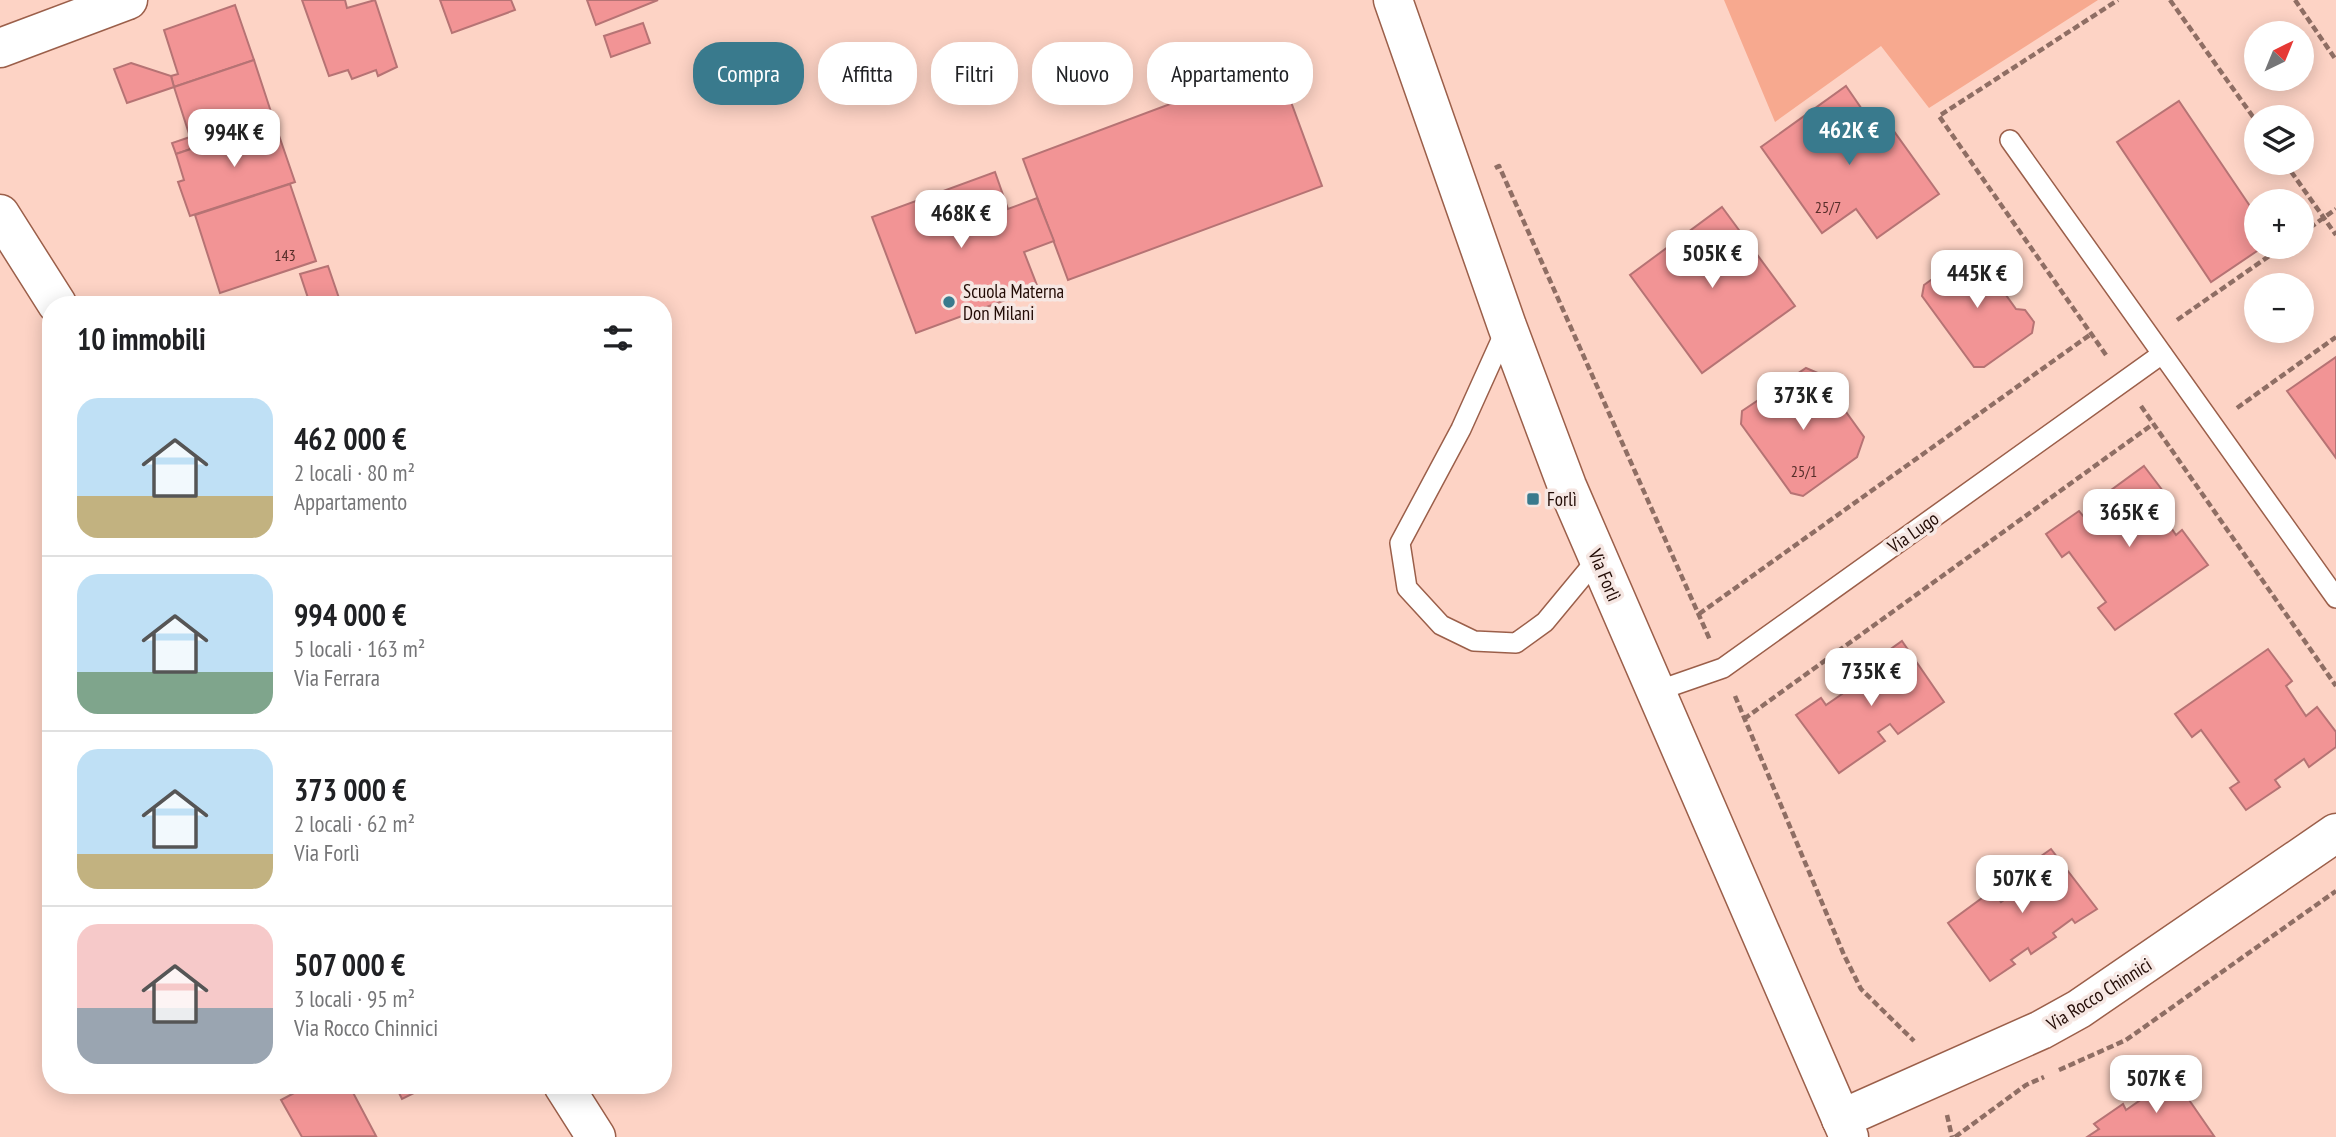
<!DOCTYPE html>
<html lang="it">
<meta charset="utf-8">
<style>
body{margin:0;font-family:"PT Sans Narrow",sans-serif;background:#f2f2f2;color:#202124;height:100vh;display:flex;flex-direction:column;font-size:26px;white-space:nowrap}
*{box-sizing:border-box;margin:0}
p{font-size:23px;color:#757577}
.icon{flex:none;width:38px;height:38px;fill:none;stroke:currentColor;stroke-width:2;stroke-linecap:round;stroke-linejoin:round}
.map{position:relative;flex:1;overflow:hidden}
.drawer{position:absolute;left:42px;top:296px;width:630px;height:798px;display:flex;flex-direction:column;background:#fff;border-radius:28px;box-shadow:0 4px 18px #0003}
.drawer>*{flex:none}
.guide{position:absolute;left:693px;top:42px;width:665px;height:63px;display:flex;gap:14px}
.needle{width:46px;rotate:43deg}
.tools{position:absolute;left:2244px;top:21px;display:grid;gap:14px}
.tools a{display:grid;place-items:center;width:70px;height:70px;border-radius:50%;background:#fff;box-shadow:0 4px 18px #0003;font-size:35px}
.price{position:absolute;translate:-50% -60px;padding:0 16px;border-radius:14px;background:#fff;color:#222;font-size:23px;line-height:46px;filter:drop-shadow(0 2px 4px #0008)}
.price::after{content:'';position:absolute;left:50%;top:42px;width:21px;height:16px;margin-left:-10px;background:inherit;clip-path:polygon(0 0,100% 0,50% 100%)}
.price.active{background:#397a8d;color:#fff}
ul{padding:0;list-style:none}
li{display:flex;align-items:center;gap:21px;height:175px;padding:0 35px}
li+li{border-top:2px solid #e0e0e0}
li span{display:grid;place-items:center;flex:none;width:196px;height:140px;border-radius:21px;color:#555}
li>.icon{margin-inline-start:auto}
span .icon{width:84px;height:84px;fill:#fffc;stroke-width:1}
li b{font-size:30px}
h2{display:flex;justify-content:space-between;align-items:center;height:84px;padding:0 35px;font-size:30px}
.pill{padding:0 24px;border-radius:28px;background:#fff;box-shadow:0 4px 18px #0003;font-size:24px;line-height:63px}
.pill.active{background:#397a8d;color:#fff}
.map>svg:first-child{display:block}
.green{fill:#f7a98f}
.building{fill:#f29495;stroke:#b67374;stroke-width:2}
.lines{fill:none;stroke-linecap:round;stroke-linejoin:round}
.service-casing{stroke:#9b5f4a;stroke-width:22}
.minor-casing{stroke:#9b5f4a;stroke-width:41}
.path{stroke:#8f6e64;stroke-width:4.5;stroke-dasharray:7 3.5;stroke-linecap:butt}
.service{stroke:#fff;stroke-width:19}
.minor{stroke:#fff;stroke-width:38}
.poi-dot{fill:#397a8d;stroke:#f6e7e3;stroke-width:2.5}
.labels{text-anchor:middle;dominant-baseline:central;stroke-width:7;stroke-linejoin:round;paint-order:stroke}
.number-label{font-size:16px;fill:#562d29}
.poi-label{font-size:19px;fill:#220b05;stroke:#f6e7e3;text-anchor:start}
.street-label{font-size:19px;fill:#220b05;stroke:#f6e7e3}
</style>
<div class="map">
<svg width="2336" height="1137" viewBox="0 0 2336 1137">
<rect width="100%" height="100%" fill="#fdd3c5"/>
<path class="green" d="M1724,0H2098L1929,108L1881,46L1775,122Z"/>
<g class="building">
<path d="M302,0H345L347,8L375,0L397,67L378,76L376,70L352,79L348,70L329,76Z"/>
<path d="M440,0H511L515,10L452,33Z"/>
<path d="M587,0H658L596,25Z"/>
<path d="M235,5L254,60L174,87L171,76L178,74L164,30Z"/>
<path d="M643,23L650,43L611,57L604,36Z"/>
<path d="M254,60L274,121L176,154L172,143L190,137L174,87Z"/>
<path d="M131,63L171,76L174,87L127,103L114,69Z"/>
<path d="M1277,64L1322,186L1068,280L1023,159Z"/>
<path d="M1846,86L1877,131L1888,123L1939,194L1877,238L1856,209L1822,233L1761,147Z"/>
<path d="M2179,101L2256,215V247H2263L2211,282L2117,142Z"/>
<path d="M274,121L295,182L190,216L178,182L184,180L176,154Z"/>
<path d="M995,172L1008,209L1037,198L1054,241L1024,252L1038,288L916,333L872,217Z"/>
<path d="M290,184L316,261L220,293L195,215Z"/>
<path d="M1722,207L1795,306L1702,373L1630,275Z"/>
<path d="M1971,251L1983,252L1993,266L1991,274L2016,309L2025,310L2034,322L2032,333L1984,367H1974L1922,296L1924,285Z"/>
<path d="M328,266L341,304H310L300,274Z"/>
<path d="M2336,357V458L2287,391Z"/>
<path d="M1806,368L1818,373L1864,437L1857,457L1803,496L1791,493L1741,424L1742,411Z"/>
<path d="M2144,466L2169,499L2157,507L2176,535L2182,530L2208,565L2115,630L2098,608L2106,602L2069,552L2062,557L2046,534L2079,511L2084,517L2111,499L2107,493Z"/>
<path d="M1902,641L1944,702L1898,734L1890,724L1878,732L1885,741L1839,773L1796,715L1821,698L1826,705L1842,694L1837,686L1861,669L1866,677L1883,665L1878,658Z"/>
<path d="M2268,649L2292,681L2286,686L2306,716L2317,707L2336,732V747L2309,767L2304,759L2275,780L2280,787L2246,810L2230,788L2239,782L2201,730L2192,737L2175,714Z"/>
<path d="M2051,849L2097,909L2075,923L2072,919L2053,933L2056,937L2031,954L2028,948L2011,960L2015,964L1990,981L1948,923L1993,890L2001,902L2014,893L2006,881Z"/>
<path d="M2169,1071L2214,1136L2087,1137L2099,1129L2094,1124L2123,1104L2126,1110L2149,1094L2145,1089Z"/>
<path d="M309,1085H349L376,1136L302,1137L281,1100Z"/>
<path d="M395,1085H430L402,1099Z"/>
</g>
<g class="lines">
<defs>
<g id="service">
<path d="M2010,140L2336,598"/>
<path d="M1507,327L1461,429L1400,543L1407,588L1441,625L1474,641L1516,643L1545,622L1598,558"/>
<path d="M1654,692L1723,668L2162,354"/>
</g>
<g id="minor">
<path d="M1393,0L1507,326L1567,486L1849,1137"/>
<path d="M0,48L128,0"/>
<path d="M0,214L57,304"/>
<path d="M563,1085L596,1137"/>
<path d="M1841,1119L2041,1030L2079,1009L2336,833"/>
</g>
</defs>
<use href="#service" class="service-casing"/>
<use href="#minor" class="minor-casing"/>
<g class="path">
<path d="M2170,0L2256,121"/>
<path d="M2295,0L2336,60"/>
<path d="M2285,163L2336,235"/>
<path d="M1495,168L1499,166L1710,640"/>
<path d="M2301,234L2336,209"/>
<path d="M2177,320L2282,247"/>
<path d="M2106,355L1939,116L2118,0"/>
<path d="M2141,406L2336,686"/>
<path d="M2237,408L2336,337"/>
<path d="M1699,614L2091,334"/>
<path d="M1735,696L1844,955L1861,989L1914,1041"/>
<path d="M1744,719L2153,424"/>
<path d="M2059,1070L2126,1040L2336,891"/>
<path d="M1947,1115L1952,1137"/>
<path d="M1955,1137L2026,1085L2044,1077"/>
</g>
<use href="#service" class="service"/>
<use href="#minor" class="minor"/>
</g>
<g class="poi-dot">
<circle cx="949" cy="302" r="7"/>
<rect x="1526" y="492" width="14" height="14" rx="3.5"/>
</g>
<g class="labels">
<g class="number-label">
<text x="1828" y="207">25/7</text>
<text x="285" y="255">143</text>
<text x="1804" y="471">25/1</text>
</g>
<g class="poi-label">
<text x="963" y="291">Scuola Materna<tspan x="963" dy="22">Don Milani</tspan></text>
<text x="1547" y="499">Forlì</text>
</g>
<g class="street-label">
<text transform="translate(1913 532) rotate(-35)">Via Lugo</text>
<text transform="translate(1605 575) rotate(67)">Via Forlì</text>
<text transform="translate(2099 994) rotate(-32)">Via Rocco Chinnici</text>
</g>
</g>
</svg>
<div class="tools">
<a><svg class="needle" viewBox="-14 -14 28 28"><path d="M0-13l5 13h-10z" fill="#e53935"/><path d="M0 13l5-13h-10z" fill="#757577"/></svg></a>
<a><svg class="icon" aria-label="layers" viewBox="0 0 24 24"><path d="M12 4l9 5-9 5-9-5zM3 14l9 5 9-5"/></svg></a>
<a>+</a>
<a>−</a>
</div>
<b class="price active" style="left:1849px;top:167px">462K €</b>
<b class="price" style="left:234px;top:169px">994K €</b>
<b class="price" style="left:961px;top:250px">468K €</b>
<b class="price" style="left:1712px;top:290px">505K €</b>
<b class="price" style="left:1977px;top:310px">445K €</b>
<b class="price" style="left:1803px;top:432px">373K €</b>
<b class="price" style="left:2129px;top:549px">365K €</b>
<b class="price" style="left:1871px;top:708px">735K €</b>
<b class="price" style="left:2022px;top:915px">507K €</b>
<b class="price" style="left:2156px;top:1115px">507K €</b>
<div class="guide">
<a class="pill active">Compra</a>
<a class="pill">Affitta</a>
<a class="pill">Filtri</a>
<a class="pill">Nuovo</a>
<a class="pill">Appartamento</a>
</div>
<section class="drawer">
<h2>10 immobili<svg class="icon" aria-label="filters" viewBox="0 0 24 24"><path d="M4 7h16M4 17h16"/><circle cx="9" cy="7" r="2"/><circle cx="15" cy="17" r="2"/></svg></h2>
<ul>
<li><span style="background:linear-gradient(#bfe0f5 70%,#c2b280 0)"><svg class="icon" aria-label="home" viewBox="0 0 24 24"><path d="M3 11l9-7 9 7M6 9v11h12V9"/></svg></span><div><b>462 000 €</b><p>2 locali · 80 m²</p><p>Appartamento</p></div></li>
<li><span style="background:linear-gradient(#bfe0f5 70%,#7fa58c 0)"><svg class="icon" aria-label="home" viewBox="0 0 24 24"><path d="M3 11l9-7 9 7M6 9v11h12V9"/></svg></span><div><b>994 000 €</b><p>5 locali · 163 m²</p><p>Via Ferrara</p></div></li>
<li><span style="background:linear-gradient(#bfe0f5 75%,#c2b280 0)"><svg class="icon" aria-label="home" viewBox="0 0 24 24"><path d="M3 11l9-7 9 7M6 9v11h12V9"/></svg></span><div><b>373 000 €</b><p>2 locali · 62 m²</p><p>Via Forlì</p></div></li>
<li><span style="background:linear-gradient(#f6c9c9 60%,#9aa5b1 0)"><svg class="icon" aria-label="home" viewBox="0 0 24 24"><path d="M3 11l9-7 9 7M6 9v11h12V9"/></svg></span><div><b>507 000 €</b><p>3 locali · 95 m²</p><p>Via Rocco Chinnici</p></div></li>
</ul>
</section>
</div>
